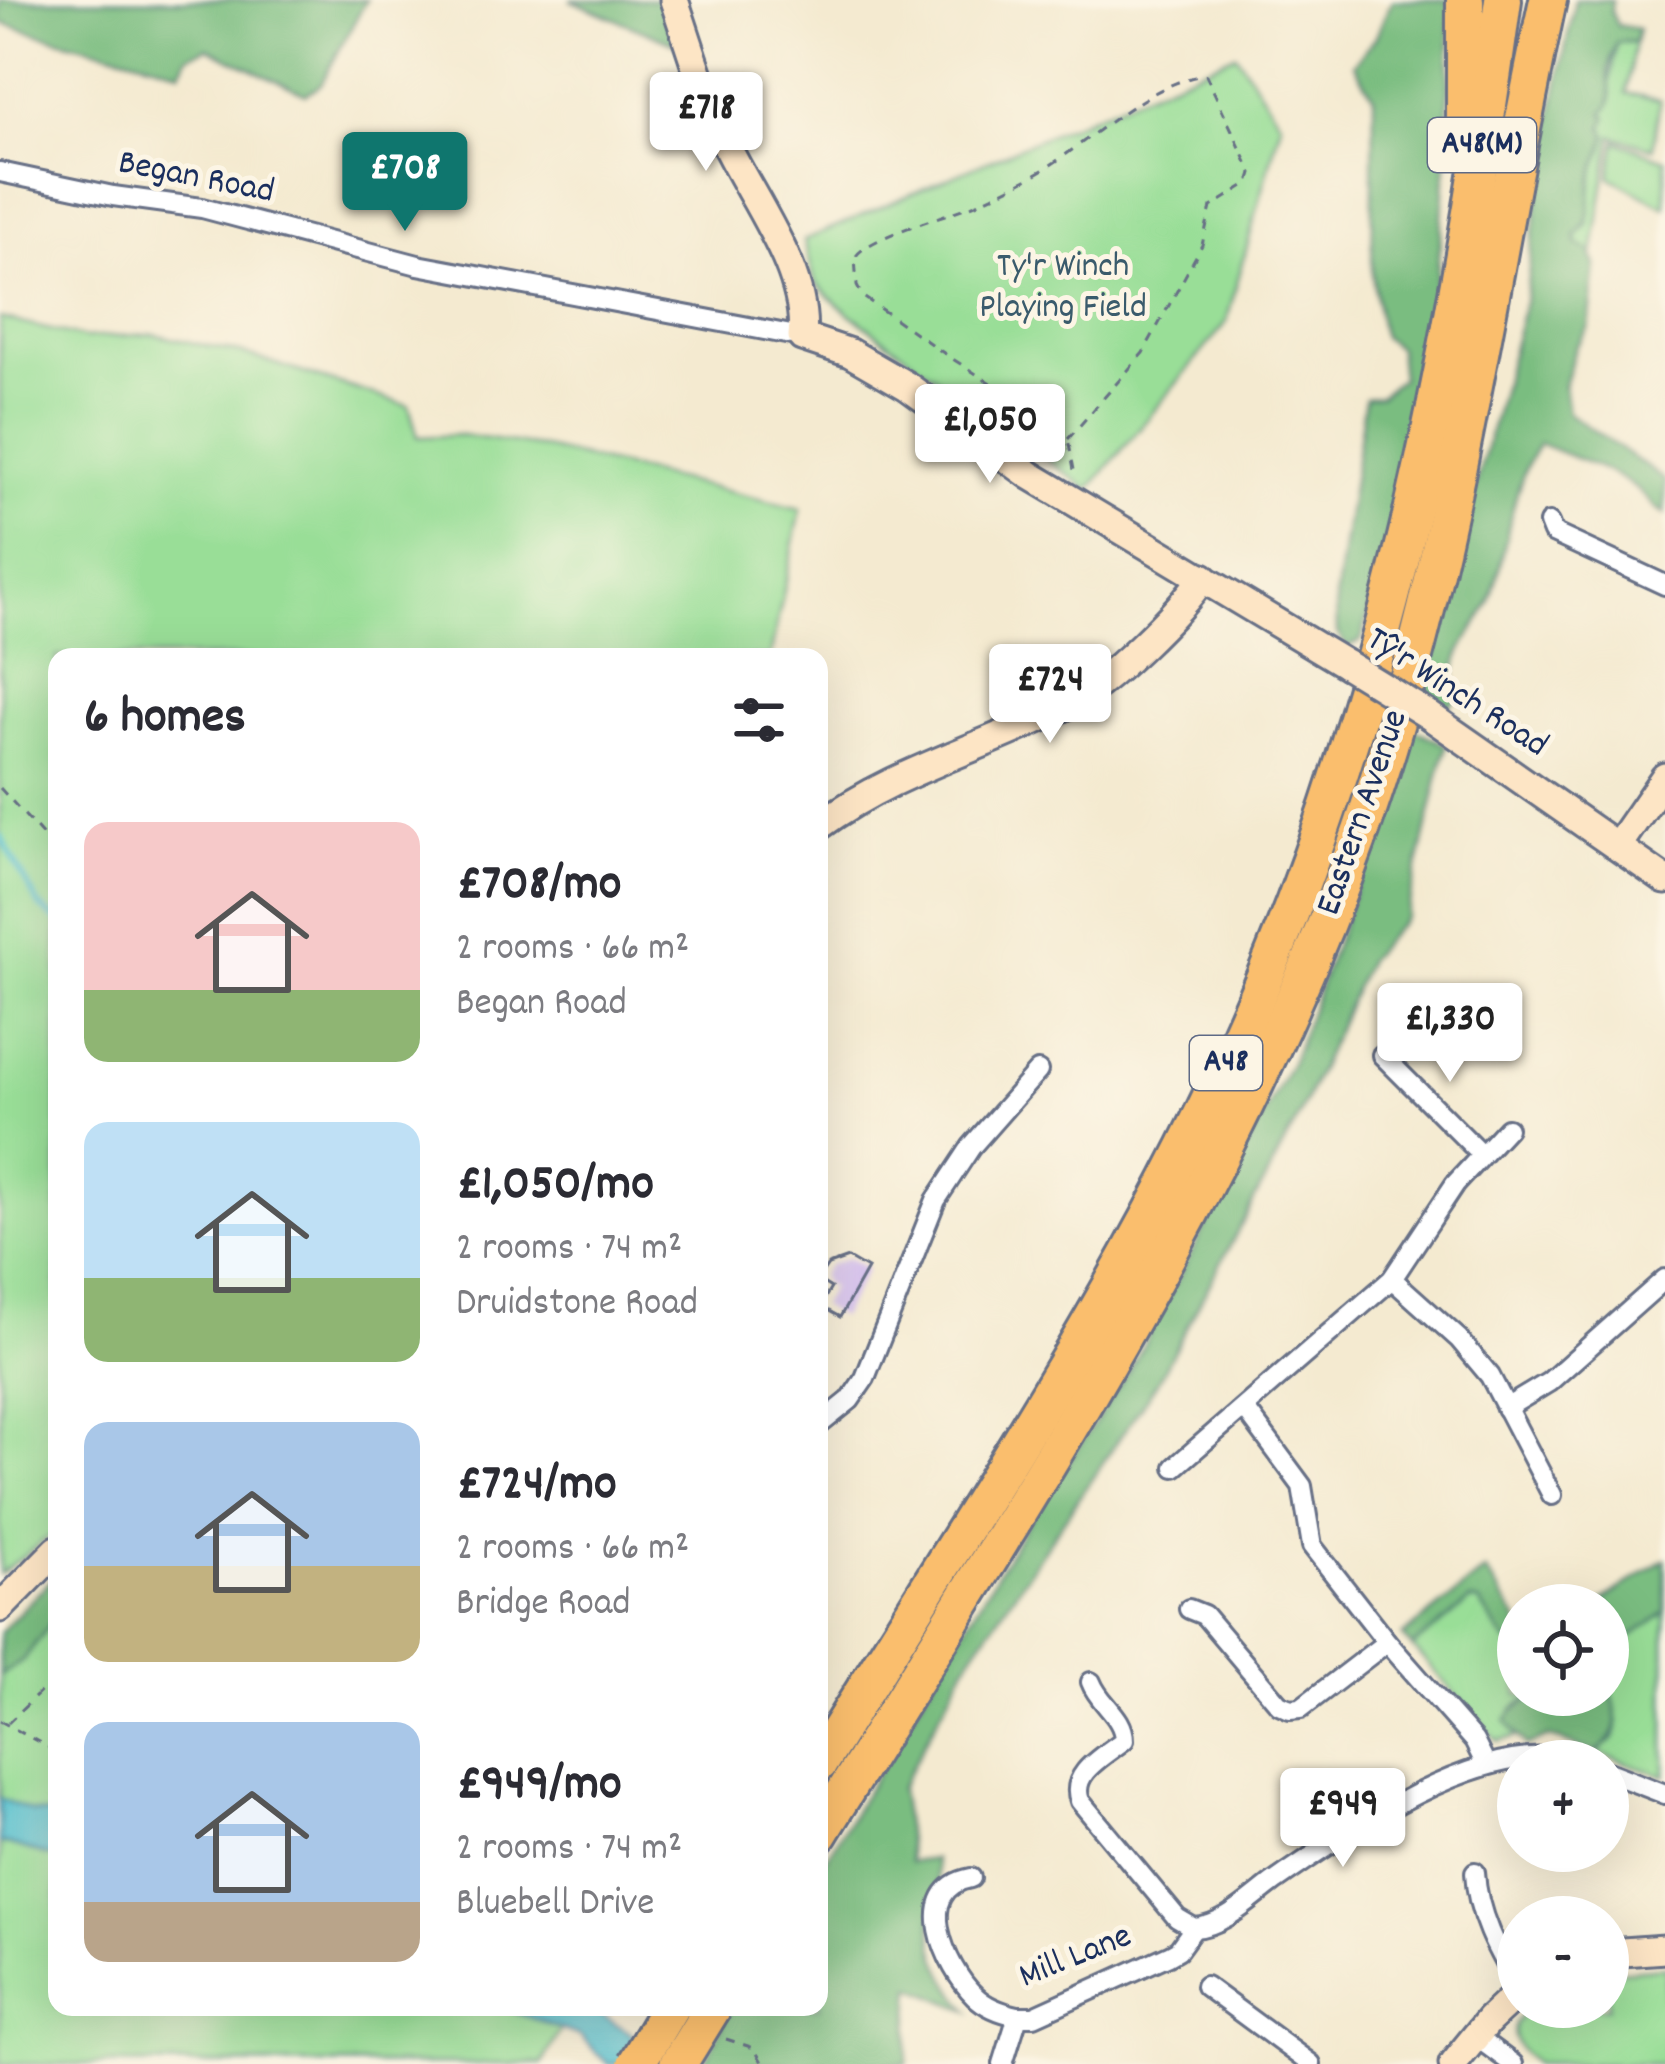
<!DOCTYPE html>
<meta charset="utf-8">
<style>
body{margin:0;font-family:Dekko,sans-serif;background:#f7f7f7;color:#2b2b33;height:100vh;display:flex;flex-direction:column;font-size:45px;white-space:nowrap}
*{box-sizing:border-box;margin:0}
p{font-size:39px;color:#7c7c81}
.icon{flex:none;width:66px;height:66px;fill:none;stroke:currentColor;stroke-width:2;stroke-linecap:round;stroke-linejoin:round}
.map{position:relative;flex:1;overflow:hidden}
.details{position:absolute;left:48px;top:648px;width:780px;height:1368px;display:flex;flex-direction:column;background:#fff;border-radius:24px;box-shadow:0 12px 48px #0002}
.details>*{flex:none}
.fabs{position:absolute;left:1497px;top:1584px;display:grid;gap:24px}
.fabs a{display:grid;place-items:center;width:132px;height:132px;border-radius:50%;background:#fff;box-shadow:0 12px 48px #0002;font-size:60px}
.price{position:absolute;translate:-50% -102px;padding:0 27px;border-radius:12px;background:#fff;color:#222;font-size:39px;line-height:78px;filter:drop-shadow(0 3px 6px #0008)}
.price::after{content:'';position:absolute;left:50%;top:72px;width:36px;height:27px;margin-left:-18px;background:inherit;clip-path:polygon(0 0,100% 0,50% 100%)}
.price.selected{background:#0f766e;color:#fff}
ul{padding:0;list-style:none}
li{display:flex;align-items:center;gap:36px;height:300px;padding:0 36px}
li span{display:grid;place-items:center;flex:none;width:336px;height:240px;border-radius:24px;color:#555}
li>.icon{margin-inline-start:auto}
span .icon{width:144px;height:144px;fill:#fffc;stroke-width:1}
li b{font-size:51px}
h2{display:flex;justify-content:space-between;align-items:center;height:144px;padding:0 36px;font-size:51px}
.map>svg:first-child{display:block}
.green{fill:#99de97;stroke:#5a867a;stroke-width:3}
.forest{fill:#7abd80;stroke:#4a766f;stroke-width:3}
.water{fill:#54c0ce;stroke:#387896;stroke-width:3}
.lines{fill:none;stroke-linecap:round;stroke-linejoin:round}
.stream{stroke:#54c0ce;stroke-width:6}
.building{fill:#ccb4f0}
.street-casing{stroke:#677086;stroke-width:24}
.secondary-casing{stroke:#677086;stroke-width:33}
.highway-casing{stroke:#677086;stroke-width:42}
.path{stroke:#677086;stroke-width:3;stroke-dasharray:9 9;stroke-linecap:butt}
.street{stroke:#fff;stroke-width:18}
.secondary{stroke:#fde5c5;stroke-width:27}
.highway{stroke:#fabe6d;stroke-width:36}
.secondary-bridge-casing{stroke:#677086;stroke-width:33;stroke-linecap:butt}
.highway-bridge-casing{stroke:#677086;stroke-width:42;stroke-linecap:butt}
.secondary-bridge{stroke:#fde5c5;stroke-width:27}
.highway-bridge{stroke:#fabe6d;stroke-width:36}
.labels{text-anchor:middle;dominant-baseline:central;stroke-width:10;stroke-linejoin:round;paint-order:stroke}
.shield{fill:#fcf5e5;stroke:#5e6a86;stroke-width:3}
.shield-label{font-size:33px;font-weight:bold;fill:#1b2f5e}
.street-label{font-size:36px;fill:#1b2f5e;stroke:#fcf5e5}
.park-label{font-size:36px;fill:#3a5b6c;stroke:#fcf5e5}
</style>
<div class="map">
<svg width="1665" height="2064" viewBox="0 0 1665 2064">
<rect width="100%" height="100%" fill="#fcf5e5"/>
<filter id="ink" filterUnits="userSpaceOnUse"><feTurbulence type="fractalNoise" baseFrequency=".00833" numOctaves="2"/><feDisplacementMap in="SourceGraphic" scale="24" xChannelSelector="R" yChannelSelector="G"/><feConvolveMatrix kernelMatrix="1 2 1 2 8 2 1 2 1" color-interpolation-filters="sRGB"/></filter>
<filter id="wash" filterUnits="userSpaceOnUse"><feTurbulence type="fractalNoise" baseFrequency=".004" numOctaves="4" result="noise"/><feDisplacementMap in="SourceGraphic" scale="48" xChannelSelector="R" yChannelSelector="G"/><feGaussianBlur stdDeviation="2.7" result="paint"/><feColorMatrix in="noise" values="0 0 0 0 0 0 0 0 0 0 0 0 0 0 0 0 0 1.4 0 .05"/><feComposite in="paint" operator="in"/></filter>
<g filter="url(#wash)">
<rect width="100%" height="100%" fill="#f4ead0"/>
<g class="green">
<path d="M1617,42H1635L1626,93L1660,100L1653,148L1612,136L1593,255L1576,244V236L1588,224L1589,192Z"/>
<path d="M1236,54L1281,123L1226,323L1089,490L837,304L815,282L804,240Z"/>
<path d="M1616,141L1665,159V207L1610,177Z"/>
<path d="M0,318L85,338L153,334L241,353L409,406L418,437L462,435L540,447L801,509L770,657H57V1531L0,1574Z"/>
<path d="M1470,1601L1479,1602L1504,1639L1518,1650V1695H1533L1513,1709L1516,1737L1498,1741L1493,1736L1412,1647Z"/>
<path d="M1665,1612V1776L1597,1753L1614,1739L1618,1724L1608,1677L1611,1651Z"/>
<path d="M57,1615V1816L32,1812L0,1798V1676L24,1658Z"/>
<path d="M0,1842L57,1858V2007H501L562,2028L542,2064H0Z"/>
<path d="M1665,1967V2064H1535C1512,2045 1503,2026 1531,2007H1608V1972Z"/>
</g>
<g class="forest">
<path d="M0,0H366L321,84L306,94L207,48L188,56L180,71C121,51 59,43 0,22Z"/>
<path d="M570,0H660L678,45Z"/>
<path d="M1392,0H1449C1452,123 1442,262 1422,383C1409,470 1383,556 1361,641L1347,647L1337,633L1336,594L1365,398L1380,396L1401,378L1398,348L1382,337L1372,273L1374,97L1354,64L1375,38Z"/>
<path d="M1575,0H1612L1611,11L1617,25L1638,29L1635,42H1617C1614,50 1608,66 1608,74C1609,91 1618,97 1603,113L1607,118L1603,127L1607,135C1604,150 1598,159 1594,173C1586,199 1598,215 1576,236L1577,244L1590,251L1596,265L1589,327L1575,348L1564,386L1568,413L1665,480V514C1652,507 1647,497 1636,489C1608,466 1571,459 1539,443C1510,487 1508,546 1492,595C1480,633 1444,652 1458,698L1441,712L1426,701V671L1525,302L1542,166Z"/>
<path d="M1414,729L1446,745L1406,917L1367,960L1296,1122L1156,1384L965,1666L900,1789L910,1862L934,1859C940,1887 937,1888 933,1915C928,1953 947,1983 969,2011L912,1987L907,2064H704L731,2007H819V1870L1024,1528L1130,1370L1292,1061Z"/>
<path d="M1665,1559V1612L1612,1651L1608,1673V1605H1597Z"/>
<path d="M1485,1571L1518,1621V1650L1504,1639L1479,1602L1470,1601L1412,1647L1402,1637Z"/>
<path d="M57,1574V1615L24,1659L0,1676V1632Z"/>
<path d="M1608,1677C1615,1712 1628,1728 1597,1753L1549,1737L1526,1746L1506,1721C1527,1685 1571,1695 1608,1695Z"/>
</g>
<g class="water">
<path d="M0,1798L32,1812L57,1816V1858L0,1842Z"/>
<path d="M502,2007H589L629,2032L658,2064H608L580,2036Z"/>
</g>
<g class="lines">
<path class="stream" d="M0,836L40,907L57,920"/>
</g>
<g id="blocks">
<path class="building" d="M848,1258L867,1269L840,1317L820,1306L831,1288L823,1283L821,1275L828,1265Z"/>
</g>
</g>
<g filter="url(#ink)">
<use href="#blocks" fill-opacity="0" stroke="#677086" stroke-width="3"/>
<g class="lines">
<defs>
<g id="street">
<path d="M0,172L113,196L202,208L418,265L802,337"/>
<path d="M1549,523L1553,533L1665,585"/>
<path d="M1382,1055L1481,1154"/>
<path d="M1392,1279L1459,1339L1490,1376L1552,1495"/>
<path d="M1506,1408L1549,1382L1665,1279"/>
<path d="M1245,1409L1302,1486L1312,1546L1387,1642L1474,1741L1485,1763"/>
<path d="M819,1425L850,1400L865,1378L936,1200L971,1147L1038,1071"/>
<path d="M1175,1467L1392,1279L1455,1184L1507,1128"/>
<path d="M1189,1609L1204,1615L1279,1704L1290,1709L1301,1708L1387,1642"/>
<path d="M1091,1682C1099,1704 1124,1716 1124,1740C1104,1756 1069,1773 1080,1801L1177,1918L1194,1928C1223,1927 1251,1899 1274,1882C1345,1833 1481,1738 1569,1761"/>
<path d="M1608,1772L1665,1794"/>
<path d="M1475,1872C1477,1915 1497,1950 1518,1987"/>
<path d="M971,1878C911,1889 945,1967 975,1996C986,2007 1003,2013 1018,2016"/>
<path d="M1205,1986L1311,2064"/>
<path d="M1475,2036L1513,2064"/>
<path d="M1003,2064L1018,2016H1034L1169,1955L1178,1950L1194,1928"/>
</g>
<g id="secondary">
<path d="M674,0C690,46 704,96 724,141C751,199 809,272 802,337L850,353L907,386L1030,475L1347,665"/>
<path d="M1427,714L1665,880"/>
<path d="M819,826C896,769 986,748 1069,704C1107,683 1179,613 1203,577"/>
<path d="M1618,845L1665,777"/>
<path d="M0,1608L57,1550"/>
<path d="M1608,1953L1665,1949"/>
<path d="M1453,2064L1489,2020L1518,1993"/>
</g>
<g id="highway">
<path d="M1465,0V130"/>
<path d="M819,1763C977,1505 1153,1250 1268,969C1396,660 1458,330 1503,0"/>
<path d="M819,1834C1018,1510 1233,1192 1361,831C1456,561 1488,278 1548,0"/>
</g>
</defs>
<use href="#street" class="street-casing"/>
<use href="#secondary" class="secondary-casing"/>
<use href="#highway" class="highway-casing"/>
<g class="path">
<path d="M1068,439L1143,353L1202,245L1211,207L1249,183L1252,173L1206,75C1151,81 1092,139 1046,168C1025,181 1002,191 980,202C955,214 864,237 855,258L857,286L862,296L948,356L1038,413L1068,439L1075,475"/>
<path d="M0,788L57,851"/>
<path d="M0,1721L57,1752"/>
<path d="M8,1723L57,1676"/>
<path d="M726,2039L754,2048L763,2064"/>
</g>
<use href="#street" class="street"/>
<use href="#secondary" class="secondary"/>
<use href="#highway" class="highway"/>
<defs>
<path id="secondary-bridge" d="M1347,665L1427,714"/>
<g id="highway-bridge">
<path d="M636,2064L670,2007"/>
<path d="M678,2064L713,2007"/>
</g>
</defs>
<use href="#secondary-bridge" class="secondary-bridge-casing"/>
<use href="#highway-bridge" class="highway-bridge-casing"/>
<use href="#secondary-bridge" class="secondary-bridge"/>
<use href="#highway-bridge" class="highway-bridge"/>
</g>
</g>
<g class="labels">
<g class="shield">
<rect x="1428" y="118" width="108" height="54" rx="9"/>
<rect x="1190" y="1036" width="72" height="54" rx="9"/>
</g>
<g class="shield-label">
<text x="1482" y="145">A48(M)</text>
<text x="1226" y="1063">A48</text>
</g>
<g class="street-label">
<text transform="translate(196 179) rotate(11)">Began Road</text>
<text transform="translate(1456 694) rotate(33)">Tŷ'r Winch Road</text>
<text transform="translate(1364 813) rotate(-71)">Eastern Avenue</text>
<text transform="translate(1076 1958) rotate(-22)">Mill Lane</text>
</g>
<g class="park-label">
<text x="1063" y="268">Ty'r Winch<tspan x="1063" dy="41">Playing Field</tspan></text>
</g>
</g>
</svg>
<div class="fabs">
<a><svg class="icon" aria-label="locate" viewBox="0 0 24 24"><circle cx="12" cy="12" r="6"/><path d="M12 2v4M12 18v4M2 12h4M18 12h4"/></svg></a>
<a>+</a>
<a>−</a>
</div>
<b class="price" style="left:706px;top:174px">£718</b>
<b class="price selected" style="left:405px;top:234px">£708</b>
<b class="price" style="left:990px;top:486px">£1,050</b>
<b class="price" style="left:1050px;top:746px">£724</b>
<b class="price" style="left:1450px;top:1085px">£1,330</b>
<b class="price" style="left:1343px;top:1870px">£949</b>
<section class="details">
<h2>6 homes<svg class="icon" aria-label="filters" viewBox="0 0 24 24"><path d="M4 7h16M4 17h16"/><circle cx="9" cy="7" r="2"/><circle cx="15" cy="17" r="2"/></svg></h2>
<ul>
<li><span style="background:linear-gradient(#f6c9c9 70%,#8fb573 0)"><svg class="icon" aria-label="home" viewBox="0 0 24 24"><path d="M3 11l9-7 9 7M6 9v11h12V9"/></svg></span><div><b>£708/mo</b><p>2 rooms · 66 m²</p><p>Began Road</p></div></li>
<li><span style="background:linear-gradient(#bfe0f5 65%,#8fb573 0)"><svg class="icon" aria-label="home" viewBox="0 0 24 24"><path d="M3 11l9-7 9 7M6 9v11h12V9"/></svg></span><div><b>£1,050/mo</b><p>2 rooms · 74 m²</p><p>Druidstone Road</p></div></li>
<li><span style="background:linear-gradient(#a9c7e8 60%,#c2b280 0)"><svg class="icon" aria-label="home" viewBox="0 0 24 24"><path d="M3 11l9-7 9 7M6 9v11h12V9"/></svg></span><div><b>£724/mo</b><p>2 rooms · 66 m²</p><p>Bridge Road</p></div></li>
<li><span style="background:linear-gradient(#a9c7e8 75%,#b9a48a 0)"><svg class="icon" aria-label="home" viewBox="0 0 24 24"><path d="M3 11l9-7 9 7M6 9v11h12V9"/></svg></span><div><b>£949/mo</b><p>2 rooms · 74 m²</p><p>Bluebell Drive</p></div></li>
</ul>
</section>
</div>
